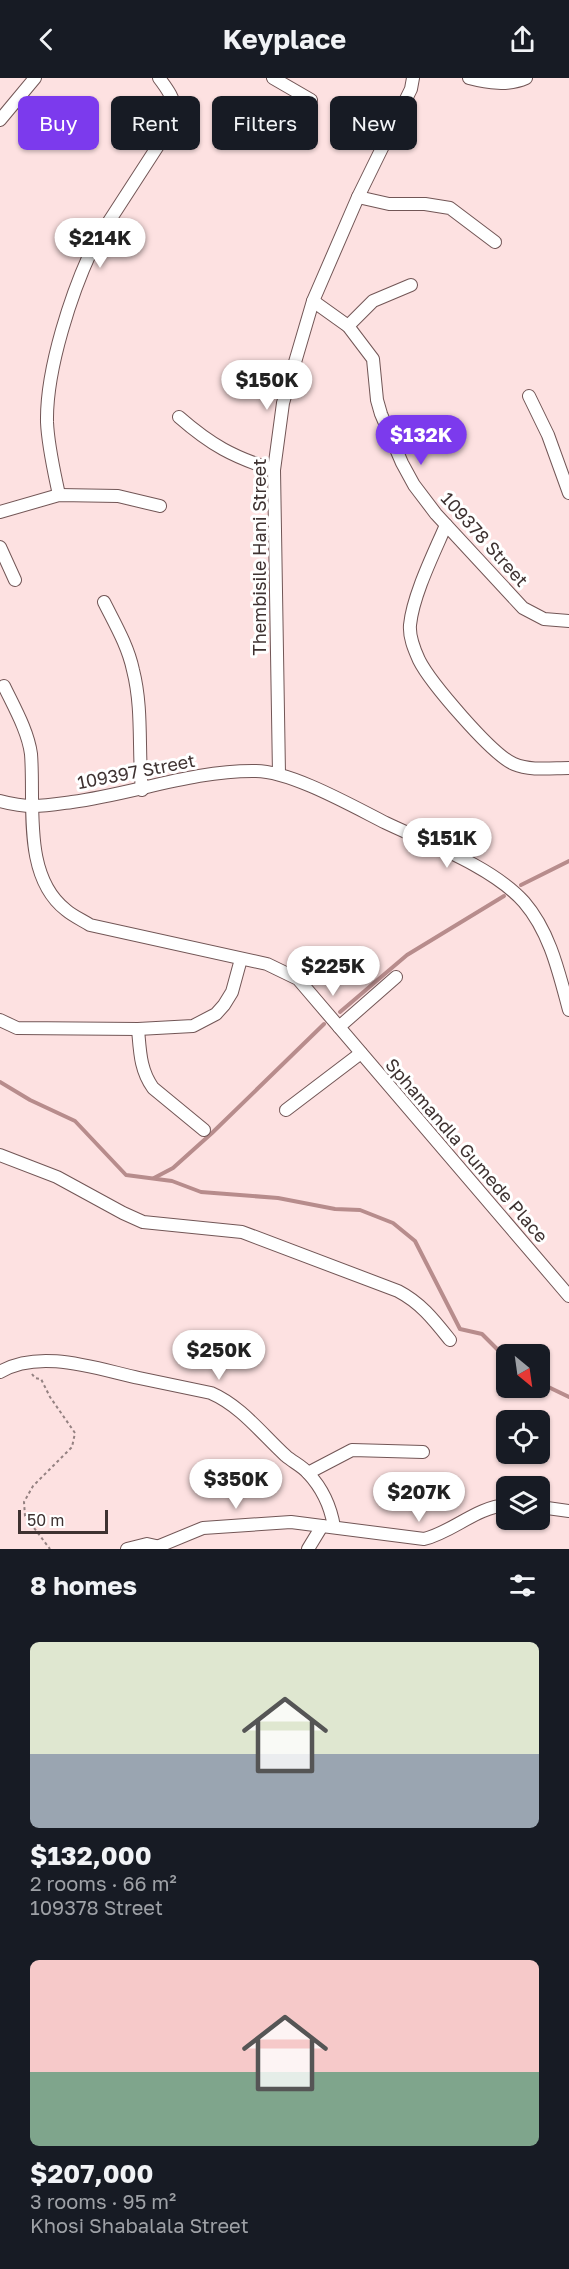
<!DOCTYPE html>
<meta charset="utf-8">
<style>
body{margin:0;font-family:"Golos Text",sans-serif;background:#20242c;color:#f1f3f6;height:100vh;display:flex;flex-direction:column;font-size:22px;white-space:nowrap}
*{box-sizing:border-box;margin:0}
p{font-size:20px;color:#9ea1a6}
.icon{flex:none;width:33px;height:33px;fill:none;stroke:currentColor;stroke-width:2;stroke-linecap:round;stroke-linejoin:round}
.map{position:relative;height:1471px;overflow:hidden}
.details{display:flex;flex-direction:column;background:#171b24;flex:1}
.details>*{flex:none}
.hud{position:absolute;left:18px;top:18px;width:534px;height:54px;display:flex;gap:12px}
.needle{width:39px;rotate:151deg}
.controls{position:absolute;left:496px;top:1266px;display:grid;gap:12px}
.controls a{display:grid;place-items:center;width:54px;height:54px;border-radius:9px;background:#171b24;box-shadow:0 2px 4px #0004;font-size:30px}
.scale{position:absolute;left:18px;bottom:15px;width:90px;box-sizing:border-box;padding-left:6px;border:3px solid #3e3231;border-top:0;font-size:16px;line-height:21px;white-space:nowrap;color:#3e3231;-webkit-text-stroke:4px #fff;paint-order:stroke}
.price{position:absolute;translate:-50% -51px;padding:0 14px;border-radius:21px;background:#fff;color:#222;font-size:20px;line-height:39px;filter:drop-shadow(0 2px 3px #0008)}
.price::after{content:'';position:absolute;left:50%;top:36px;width:18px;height:14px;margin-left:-9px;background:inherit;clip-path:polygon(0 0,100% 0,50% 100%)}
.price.current{background:#7c3aed;color:#fff}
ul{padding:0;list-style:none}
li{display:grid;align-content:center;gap:12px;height:318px;padding:0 30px}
li span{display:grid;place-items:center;height:186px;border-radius:9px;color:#555}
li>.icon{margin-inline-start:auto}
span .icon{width:108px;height:108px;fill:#fffc;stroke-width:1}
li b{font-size:26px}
h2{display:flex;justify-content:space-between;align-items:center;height:72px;padding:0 30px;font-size:26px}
.pill{padding:0 21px;border-radius:9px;background:#171b24;box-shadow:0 2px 4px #0004;font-size:21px;line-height:54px}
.pill.current{background:#7c3aed;color:#fff}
header{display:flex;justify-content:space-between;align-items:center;height:78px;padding:0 30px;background:#171b24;font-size:27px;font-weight:700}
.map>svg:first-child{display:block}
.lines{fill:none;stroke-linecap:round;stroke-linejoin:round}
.stream{stroke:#b78c8c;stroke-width:4}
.minor-casing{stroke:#725656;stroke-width:14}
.path{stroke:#948181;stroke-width:2;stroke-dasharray:3 3;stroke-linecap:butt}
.minor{stroke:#fff;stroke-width:12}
.labels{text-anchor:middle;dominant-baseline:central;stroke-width:6;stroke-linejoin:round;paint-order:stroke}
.street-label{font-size:18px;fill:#3e3231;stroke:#fff}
</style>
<header><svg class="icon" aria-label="back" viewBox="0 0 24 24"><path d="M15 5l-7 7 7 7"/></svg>Keyplace<svg class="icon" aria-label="share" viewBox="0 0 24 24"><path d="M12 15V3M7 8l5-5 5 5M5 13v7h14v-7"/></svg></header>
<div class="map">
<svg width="569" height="1471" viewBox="0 0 569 1471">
<rect width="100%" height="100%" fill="#fde1e1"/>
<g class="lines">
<g class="stream">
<path d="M521,807L569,783"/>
<path d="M340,934L407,877L504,818"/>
<path d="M0,1004L30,1022L75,1043L126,1097L172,1103L201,1114L278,1120L335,1131L360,1132L393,1145L415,1163L460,1251L482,1256L507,1281"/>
<path d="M154,1100L173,1090L212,1055L324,946"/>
<path d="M540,1305L569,1319"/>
</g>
<defs>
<g id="minor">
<path d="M273,0L311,22"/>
<path d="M469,0C488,5 508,8 526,0"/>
<path d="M0,42L35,0"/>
<path d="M358,119L389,126H425L450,130L495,164"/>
<path d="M313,223L348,248L373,281L377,322L381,336L402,385L414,407L436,436L523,530L544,541L569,543"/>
<path d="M348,248L373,223L411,207"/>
<path d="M529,318L548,357L569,415"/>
<path d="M179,339C211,367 233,379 274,392"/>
<path d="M59,417C54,393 48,368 47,344C46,291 72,212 95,165L163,60C178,32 179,26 159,0"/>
<path d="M0,434L59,417L118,418L160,428"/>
<path d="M446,447C434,475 413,517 410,547C409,559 414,571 419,582C430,604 492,677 514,686C530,693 552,690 569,690"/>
<path d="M0,469L15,502"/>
<path d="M104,524C115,546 128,568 133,592C143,631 138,672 142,712"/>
<path d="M4,608C14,629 28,653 31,676C35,725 22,798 66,832C73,838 82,842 90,847L267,886L298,901L569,1218"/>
<path d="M279,696L274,392L283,325L313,223L358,119L411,11L413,0"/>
<path d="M0,723C29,731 43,728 72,724C133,716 194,692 256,693C291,693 354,729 386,745C428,765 493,789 524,824C550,854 559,895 569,932"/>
<path d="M0,942L17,950L138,951L193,948L216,936L224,927L232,914L241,881"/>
<path d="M339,949L396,899"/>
<path d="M138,951C140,973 140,992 153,1010L204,1052"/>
<path d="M286,1032L361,975"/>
<path d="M0,1077L57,1099L123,1135L143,1144L242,1154L398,1213C421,1225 434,1242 450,1262"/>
<path d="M0,1294C40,1270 97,1291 139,1300C163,1305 187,1310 211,1315C241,1328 262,1356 286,1378C293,1384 302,1388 308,1395C322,1410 331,1430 334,1449"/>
<path d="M308,1395L352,1372L423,1374"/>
<path d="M540,1429L569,1433"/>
<path d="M127,1471L147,1466L156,1468"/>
<path d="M152,1471L203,1450L291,1444L424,1461C453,1454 476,1429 507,1427"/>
<path d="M308,1471L322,1448"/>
</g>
</defs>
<use href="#minor" class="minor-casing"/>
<path class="path" d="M32,1296L35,1300L41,1301L50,1319L75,1355L72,1369L33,1408L24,1424L25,1438L50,1471"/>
<use href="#minor" class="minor"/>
</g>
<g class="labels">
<g class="street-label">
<text transform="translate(485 461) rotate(48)">109378 Street</text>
<text transform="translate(259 479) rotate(-90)">Thembisile Hani Street</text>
<text transform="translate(136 693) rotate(-11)">109397 Street</text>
<text transform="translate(467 1072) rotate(49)">Sphamandla Gumede Place</text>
</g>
</g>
</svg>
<div class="controls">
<a><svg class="needle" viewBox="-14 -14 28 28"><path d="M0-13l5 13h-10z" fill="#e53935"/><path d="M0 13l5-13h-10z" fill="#9ea1a6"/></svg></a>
<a><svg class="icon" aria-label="locate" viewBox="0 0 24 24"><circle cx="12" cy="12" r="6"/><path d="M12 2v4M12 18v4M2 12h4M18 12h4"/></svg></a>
<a><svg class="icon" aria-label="layers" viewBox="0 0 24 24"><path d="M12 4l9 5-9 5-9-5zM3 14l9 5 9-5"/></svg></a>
</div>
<div class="scale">50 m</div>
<b class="price" style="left:100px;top:191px">$214K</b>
<b class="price" style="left:267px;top:333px">$150K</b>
<b class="price current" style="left:421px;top:388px">$132K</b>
<b class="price" style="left:447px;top:791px">$151K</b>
<b class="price" style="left:333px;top:919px">$225K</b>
<b class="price" style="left:219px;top:1303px">$250K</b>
<b class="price" style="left:236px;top:1432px">$350K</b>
<b class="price" style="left:419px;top:1445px">$207K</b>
<div class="hud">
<a class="pill current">Buy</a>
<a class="pill">Rent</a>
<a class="pill">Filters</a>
<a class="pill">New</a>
</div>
</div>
<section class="details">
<h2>8 homes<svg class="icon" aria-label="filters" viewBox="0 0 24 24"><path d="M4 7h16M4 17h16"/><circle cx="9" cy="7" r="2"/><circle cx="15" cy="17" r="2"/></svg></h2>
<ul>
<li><span style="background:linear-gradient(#dfe7d0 60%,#9aa5b1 0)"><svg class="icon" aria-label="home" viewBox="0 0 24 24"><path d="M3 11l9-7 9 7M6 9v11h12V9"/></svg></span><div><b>$132,000</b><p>2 rooms · 66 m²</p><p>109378 Street</p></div></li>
<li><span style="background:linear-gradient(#f6c9c9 60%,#7fa58c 0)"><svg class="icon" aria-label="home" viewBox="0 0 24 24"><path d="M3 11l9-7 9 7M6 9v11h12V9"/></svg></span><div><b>$207,000</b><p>3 rooms · 95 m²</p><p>Khosi Shabalala Street</p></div></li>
</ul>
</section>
